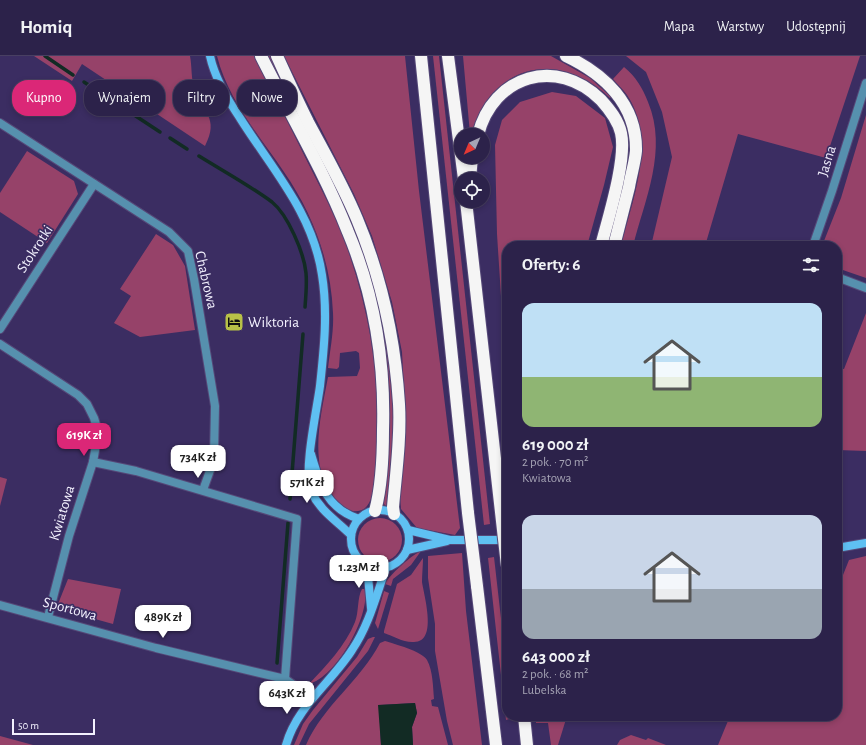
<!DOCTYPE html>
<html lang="pl">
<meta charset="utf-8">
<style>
body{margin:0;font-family:"Alegreya Sans",sans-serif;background:#382f54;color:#f1f3f6;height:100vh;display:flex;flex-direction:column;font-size:15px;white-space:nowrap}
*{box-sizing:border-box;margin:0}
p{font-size:13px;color:#a6a4b5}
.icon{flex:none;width:22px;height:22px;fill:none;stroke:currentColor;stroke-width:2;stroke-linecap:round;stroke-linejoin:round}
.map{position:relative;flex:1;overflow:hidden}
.details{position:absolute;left:502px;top:185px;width:340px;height:480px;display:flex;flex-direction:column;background:#2c224a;border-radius:16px;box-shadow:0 2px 6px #0003,0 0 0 1px #483f62}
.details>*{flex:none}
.top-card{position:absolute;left:12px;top:24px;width:380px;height:36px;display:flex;gap:8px}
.needle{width:26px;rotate:224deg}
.controls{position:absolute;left:454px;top:72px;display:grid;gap:8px}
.controls a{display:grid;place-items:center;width:36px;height:36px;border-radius:50%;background:#2c224a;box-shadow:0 2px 6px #0003,0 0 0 1px #483f62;font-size:20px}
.scale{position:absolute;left:12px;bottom:10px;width:83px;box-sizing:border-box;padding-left:4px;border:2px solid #f3f1fe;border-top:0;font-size:11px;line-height:14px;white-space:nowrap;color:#f3f1fe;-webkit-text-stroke:3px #3b2d62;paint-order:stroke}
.price{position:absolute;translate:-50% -34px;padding:0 9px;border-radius:8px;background:#fff;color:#222;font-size:13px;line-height:26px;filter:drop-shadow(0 1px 2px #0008)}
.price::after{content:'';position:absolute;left:50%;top:24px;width:12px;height:9px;margin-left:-6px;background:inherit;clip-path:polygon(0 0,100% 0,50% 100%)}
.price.selected{background:#db2777;color:#fff}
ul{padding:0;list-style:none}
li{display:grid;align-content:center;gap:8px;height:212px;padding:0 20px}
li span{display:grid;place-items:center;height:124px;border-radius:12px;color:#555}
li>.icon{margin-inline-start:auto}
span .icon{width:72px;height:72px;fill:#fffc;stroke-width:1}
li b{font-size:17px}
h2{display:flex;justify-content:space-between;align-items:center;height:48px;padding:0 20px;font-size:17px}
.chip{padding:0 14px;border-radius:16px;background:#2c224a;box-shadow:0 2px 6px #0003,0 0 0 1px #483f62;font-size:14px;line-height:36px}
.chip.selected{background:#db2777;color:#fff}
header{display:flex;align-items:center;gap:24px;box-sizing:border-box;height:56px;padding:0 20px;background:#2c224a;border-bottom:1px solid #483f62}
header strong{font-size:19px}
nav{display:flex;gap:22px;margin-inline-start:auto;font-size:14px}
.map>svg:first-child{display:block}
.green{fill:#964269}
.water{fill:#122b24}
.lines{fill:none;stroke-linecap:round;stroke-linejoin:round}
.stream{stroke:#122b24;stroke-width:3.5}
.street-casing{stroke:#554878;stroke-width:10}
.secondary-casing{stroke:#554878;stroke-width:10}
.highway-casing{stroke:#554878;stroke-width:14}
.street{stroke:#5690ae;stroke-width:8}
.secondary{stroke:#5fc0f2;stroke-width:8}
.highway{stroke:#f5f5f5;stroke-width:12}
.highway-bridge-casing{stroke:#554878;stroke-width:14;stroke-linecap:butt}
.highway-bridge{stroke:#f5f5f5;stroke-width:12}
.labels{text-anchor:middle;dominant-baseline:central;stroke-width:3.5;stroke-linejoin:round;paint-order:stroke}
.street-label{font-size:15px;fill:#f3f1fe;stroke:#3b2d62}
.poi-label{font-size:15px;fill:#f3f1fe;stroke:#3b2d62;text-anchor:start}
</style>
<header>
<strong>Homiq</strong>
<nav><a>Mapa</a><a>Warstwy</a><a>Udostępnij</a></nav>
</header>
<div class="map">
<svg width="866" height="689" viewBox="0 0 866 689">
<rect width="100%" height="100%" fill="#3b2d62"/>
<g class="green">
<path d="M34,0H190C192,10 191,22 194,31C202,57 220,61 205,90L82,8L72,25Z"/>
<path d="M217,0H254C272,33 288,67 305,101C320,131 337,162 348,194C374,271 383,342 375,422C374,432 373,442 367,450C357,462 338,451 332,441C325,431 320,416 319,404C316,377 323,348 328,321L357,320L360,312L359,297L356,295L340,297L339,311L337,313L328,312C330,294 334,275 333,257C331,206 313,158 284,116C259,79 228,44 217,0Z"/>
<path d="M267,0H272C321,98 378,196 391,306C397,354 392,401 388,449L386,450L383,447L389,396L390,340L387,304L378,251L373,233Z"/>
<path d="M284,0H405L419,135L460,472L455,479L417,472L401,453L400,441L404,403L405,356L402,296L392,246L372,180L354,138Z"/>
<path d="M433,0H439L490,468L484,469Z"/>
<path d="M463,0H551L590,22L611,41L610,42C576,9 527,0 493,37C482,49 477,63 472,78H470Z"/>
<path d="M626,0H860L826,102L738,78L705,190H651L672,101L662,56L646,16Z"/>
<path d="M624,11C636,21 642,31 648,46C668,94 645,143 633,190H621C633,142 657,84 627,39C623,33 617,28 613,23Z"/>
<path d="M552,36L576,40L605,62L613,91L604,129L587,190H507V334L497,178L495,89L502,64L520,46Z"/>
<path d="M866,59V222L837,212V190H822L841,142Z"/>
<path d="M27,95L74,125L78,138L47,187L0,156V137Z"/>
<path d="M156,178L173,189L185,210L195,274L140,281L114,267L131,240L120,233Z"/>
<path d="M866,257V395L837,394V312L844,313Z"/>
<path d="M0,421L7,423L0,450Z"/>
<circle cx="380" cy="484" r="22"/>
<path d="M421,495L411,509L393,523L391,530L385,528C388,520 413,498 421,495Z"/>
<path d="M462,497L466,555L482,689H453L447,665L435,595V568L428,522V500Z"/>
<path d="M866,500V689H718L730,660H837V534L849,504Z"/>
<path d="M494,501L507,615V660H512L513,662L506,664L488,502Z"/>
<path d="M423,502C423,510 422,518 422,526C424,540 438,586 414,586C404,587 393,580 384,577V575L397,528L411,519Z"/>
<path d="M68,523L121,533L113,568L59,553L58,548Z"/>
<path d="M362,533H365C370,561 336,621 309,628C326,610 346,589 355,566C359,556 357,542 362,533Z"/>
<path d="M384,535L389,537L378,573L375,567Z"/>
<path d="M373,581H375L368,595L309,668L299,689H294L303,668L313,654L357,601L368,583Z"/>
<path d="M385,585C394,588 422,595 427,604C433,615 433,631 434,643L431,644L432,650L438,651L448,689H413L412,671L417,657L415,647L379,649L381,689H306C323,650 360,625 380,587Z"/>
<path d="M536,660H567L558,689H551L548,667H536Z"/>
<path d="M631,679L646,684L648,682L666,689H617L620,684Z"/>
<path d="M0,680L33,689H0Z"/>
</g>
<path class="water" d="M415,647L417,657L412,671L413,689H381L378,649Z"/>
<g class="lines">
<g class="stream">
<path d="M45,0L73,19"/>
<path d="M84,26L160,76"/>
<path d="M170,82L187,93"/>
<path d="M199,100C223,115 249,129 272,146C288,159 304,197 306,217C307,228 306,239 305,251"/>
<path d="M290,443L303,278"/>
<path d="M277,607L288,467"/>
</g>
<defs>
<g id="street">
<path d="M0,67L169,176L188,195L194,223L215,350L214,400L212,409L203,434"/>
<path d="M813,190L832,135L866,27"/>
<path d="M837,221L866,232"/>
<path d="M0,273L94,128"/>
<path d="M0,288L78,339L87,348L94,362L97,372V383L93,406L69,480L48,561"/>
<path d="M93,406L136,415L297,463L285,623"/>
<path d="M0,549L156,592L285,623L313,642"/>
</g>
<g id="secondary">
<path d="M210,0C215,23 227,43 240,62C272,113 313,157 322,219C328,256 324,293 320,330C317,353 303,416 311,435C320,455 336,464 351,479"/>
<path d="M311,398C320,428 326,452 359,463"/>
<circle cx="380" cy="483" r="29"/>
<path d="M408,474L450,484H507"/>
<path d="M837,492L866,487"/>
<path d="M407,494L447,485"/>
<path d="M367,510L371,552"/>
<path d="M286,689C297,650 331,627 352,594C369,569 376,540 386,512"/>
</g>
<g id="highway">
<path d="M261,0C290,58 324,115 348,176C374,238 385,306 383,374C383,400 382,429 375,455"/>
<path d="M277,0C287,22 297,44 308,66C325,98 343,129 357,163C382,223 395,284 399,348C401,382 396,417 393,451L394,458"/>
<path d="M421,0L468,457"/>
<path d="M448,0L464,123"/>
<path d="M566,0C604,18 637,48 636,95C635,106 631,119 629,131C624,150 619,170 614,190"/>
<path d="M478,79C493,19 557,0 601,44C610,54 618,64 621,77C627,103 608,163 601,190"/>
<path d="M470,123L472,101"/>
<path d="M466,145L501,456"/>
<path d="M477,530L496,689"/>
<path d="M524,660L527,689"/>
</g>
</defs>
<use href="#street" class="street-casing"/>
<use href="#secondary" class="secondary-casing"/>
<use href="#highway" class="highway-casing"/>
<use href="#street" class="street"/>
<use href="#secondary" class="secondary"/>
<use href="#highway" class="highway"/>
<defs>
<g id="highway-bridge">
<path d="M501,456L507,510"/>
<path d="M468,457L477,530"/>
</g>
</defs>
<use href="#highway-bridge" class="highway-bridge-casing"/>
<use href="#highway-bridge" class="highway-bridge"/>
</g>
<defs>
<symbol id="hotel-square" viewBox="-11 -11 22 22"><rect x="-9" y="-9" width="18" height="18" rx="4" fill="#b8c147" stroke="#3b2d62"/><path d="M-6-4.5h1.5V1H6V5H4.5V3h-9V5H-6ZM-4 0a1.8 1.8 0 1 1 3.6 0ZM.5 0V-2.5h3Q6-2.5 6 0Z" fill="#111"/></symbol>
</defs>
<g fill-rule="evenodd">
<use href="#hotel-square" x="223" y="255" width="22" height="22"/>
</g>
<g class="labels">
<g class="street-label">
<text transform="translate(827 105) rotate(-73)">Jasna</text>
<text transform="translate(35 193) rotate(-57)">Stokrotki</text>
<text transform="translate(206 224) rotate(77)">Chabrowa</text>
<text transform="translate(62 457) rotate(-73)">Kwiatowa</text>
<text transform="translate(70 553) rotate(15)">Sportowa</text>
</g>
<g class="poi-label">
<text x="248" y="266">Wiktoria</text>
</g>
</g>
</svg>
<div class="controls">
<a><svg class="needle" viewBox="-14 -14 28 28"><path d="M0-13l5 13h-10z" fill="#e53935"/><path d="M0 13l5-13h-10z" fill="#a6a4b5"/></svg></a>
<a><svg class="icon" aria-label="locate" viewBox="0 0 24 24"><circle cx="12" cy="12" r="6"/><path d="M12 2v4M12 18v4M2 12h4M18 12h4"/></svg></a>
</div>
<div class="scale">50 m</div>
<b class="price selected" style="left:84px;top:401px">619K zł</b>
<b class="price" style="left:198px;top:423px">734K zł</b>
<b class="price" style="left:307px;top:448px">571K zł</b>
<b class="price" style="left:359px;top:533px">1.23M zł</b>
<b class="price" style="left:163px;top:583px">489K zł</b>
<b class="price" style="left:287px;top:659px">643K zł</b>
<div class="top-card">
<a class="chip selected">Kupno</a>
<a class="chip">Wynajem</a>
<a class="chip">Filtry</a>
<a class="chip">Nowe</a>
</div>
<section class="details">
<h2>Oferty: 6<svg class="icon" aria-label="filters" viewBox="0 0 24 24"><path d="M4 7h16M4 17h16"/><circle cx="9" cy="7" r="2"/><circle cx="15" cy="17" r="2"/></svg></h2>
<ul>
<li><span style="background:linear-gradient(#bfe0f5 60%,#8fb573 0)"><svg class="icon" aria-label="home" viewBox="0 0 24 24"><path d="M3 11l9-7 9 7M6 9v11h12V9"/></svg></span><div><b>619 000 zł</b><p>2 pok. · 70 m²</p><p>Kwiatowa</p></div></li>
<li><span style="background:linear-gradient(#c9d6e8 60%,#9aa5b1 0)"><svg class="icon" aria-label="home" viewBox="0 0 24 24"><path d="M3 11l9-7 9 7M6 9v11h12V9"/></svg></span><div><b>643 000 zł</b><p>2 pok. · 68 m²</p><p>Lubelska</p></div></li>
</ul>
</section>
</div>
